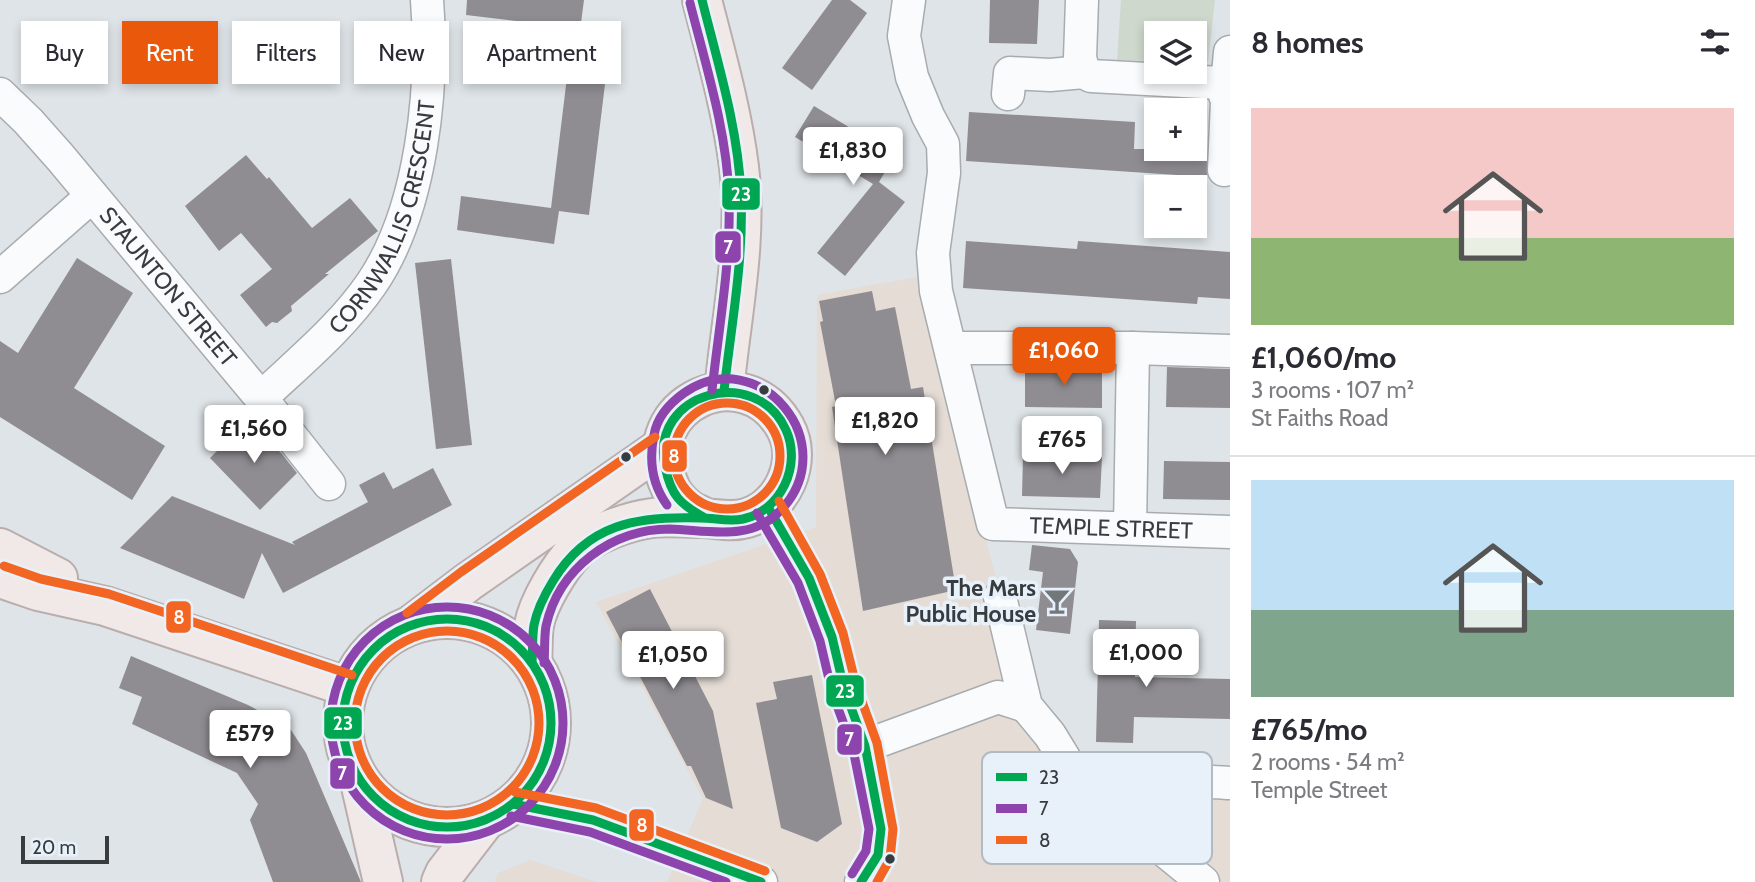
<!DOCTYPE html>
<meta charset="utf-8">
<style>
body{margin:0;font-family:Cabin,sans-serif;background:#f2f2f3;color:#2b2b33;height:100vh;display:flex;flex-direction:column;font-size:26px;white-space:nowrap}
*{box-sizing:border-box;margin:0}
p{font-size:23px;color:#7c7c81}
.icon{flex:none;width:38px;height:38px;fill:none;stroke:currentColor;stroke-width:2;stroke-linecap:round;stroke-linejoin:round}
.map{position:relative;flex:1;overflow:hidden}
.side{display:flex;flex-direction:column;background:#fff;width:525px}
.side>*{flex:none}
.banner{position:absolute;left:21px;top:21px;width:665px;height:63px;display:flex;gap:14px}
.tools{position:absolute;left:1144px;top:21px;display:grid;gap:14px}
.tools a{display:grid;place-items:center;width:63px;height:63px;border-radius:0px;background:#fff;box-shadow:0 4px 10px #0003;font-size:35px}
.scale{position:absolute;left:21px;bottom:18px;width:88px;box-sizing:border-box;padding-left:7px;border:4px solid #383c3f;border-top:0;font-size:19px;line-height:24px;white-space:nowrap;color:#383c3f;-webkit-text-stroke:5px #e8f1fa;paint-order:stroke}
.price{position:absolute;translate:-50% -60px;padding:0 16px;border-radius:7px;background:#fff;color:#222;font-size:23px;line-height:46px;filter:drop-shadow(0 2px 4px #0008)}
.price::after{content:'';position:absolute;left:50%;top:42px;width:21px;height:16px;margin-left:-10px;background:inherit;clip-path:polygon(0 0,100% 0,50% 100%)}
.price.current{background:#ea580c;color:#fff}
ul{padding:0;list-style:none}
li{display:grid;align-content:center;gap:14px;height:371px;padding:0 21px}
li+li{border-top:2px solid #e1e1e2}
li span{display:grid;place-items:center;height:217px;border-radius:0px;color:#555}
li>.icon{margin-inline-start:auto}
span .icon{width:126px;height:126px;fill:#fffc;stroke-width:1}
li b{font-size:30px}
h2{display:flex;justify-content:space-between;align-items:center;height:84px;padding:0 21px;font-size:30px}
.tag{padding:0 24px;border-radius:0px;background:#fff;box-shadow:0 4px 10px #0003;font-size:24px;line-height:63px}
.tag.current{background:#ea580c;color:#fff}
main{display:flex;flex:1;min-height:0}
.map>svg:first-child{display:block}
.commercial{fill:#e4dcd5}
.green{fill:#ced8cc}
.building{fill:#908d92}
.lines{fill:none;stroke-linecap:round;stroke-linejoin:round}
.minor-casing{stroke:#a8acaf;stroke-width:35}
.major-casing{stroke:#baaead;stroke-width:42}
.minor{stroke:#fafbfc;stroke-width:32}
.major{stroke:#f1e9e8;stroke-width:38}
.bus-1-casing{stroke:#e8f1fa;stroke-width:14}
.bus-2-casing{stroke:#e8f1fa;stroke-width:14}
.bus-3-casing{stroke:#e8f1fa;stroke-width:14}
.bus-1{stroke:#00a651;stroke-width:9}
.bus-2{stroke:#8e44ad;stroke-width:9}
.bus-3{stroke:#f26522;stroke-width:9}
.bus-dot{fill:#383c3f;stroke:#e8f1fa;stroke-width:2.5}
.labels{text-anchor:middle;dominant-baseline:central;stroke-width:7;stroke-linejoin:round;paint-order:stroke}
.street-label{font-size:23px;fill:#383c3f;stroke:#e8f1fa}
.poi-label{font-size:23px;font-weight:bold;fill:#383c3f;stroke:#e8f1fa;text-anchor:end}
.key{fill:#e8f1fa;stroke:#b3bbc2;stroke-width:2}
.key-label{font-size:19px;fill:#383c3f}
.line-badge{stroke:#e8f1fa;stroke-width:2.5}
.badge-label{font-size:19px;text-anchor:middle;font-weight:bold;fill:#fff}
</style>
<main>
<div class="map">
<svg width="1230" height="882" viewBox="0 0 1230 882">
<rect width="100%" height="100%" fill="#dfe4e8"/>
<g class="commercial">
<path d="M917,277L1045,764L1230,776V882H667L703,799L596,602L816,527L817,295Z"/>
<path d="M530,860L596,882H495L498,873Z"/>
</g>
<path class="green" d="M1121,0H1215L1208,62H1195V33H1157V61L1117,60Z"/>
<g class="building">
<path d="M467,0H584L581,23L612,27L589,215L559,211L554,244L457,230L461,196L551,208L573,28L466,15Z"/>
<path d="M832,0H850L867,13L812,90L782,68Z"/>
<path d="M990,0H1039L1037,44L989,43Z"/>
<path d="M814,106L895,155L879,182L905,202L845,276L817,253L873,184L795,137Z"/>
<path d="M969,112L1135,122L1134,149H1207V177L966,161Z"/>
<path d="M246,155L267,179L269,177L312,228L350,198L378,231L325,274H329L291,306L292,311L277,323L272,322L266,327L240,295L272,269L241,233L219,251L185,206Z"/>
<path d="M966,241L1077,249L1078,241L1230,252V299L1198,297L1197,304L963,288Z"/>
<path d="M77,258L133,293L74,388L165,446L132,500L0,417V341L18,353Z"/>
<path d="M451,259L472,445L436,449L415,263Z"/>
<path d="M872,291L876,311L895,307L911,389L923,387L956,590L863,611L832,407L836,406L820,322L823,321L819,301Z"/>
<path d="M1025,366H1102V408L1025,407Z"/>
<path d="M1167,367L1230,369V408L1166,407Z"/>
<path d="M248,420L282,454L297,473L260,510L210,458Z"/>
<path d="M1023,455L1102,457L1100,498L1022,496Z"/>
<path d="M1164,461L1230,462V500L1163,499Z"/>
<path d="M433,468L452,505L283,593L262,553L244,599L120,548L172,496L295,545L292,542L368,502L359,485L384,472L393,489Z"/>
<path d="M1032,545L1070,549L1078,562L1070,634L1036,630L1043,572L1029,570Z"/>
<path d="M650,589L713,711L733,809L706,798L691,766H687L606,612Z"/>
<path d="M1099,620L1136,621L1135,677L1230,679V719L1134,717L1133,743L1096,742Z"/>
<path d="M131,656L248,705L289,727L306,753L361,882H273L250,820L258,804L237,773L132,724L142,697L119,688Z"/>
<path d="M812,675L842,824L817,842L781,828L756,703L777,699L773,682Z"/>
</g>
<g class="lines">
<defs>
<g id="minor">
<path id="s1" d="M909,0L904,36L912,77L928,116L943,144L944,173L933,253L936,291L993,524L1230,532"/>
<path d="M1082,0L1080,58L1084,72L1091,76L1221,83L1228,74L1230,52"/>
<path d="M1221,83L1227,101L1224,170"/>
<path id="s2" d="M0,94L28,121L60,157L261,398L329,484"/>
<path d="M1008,94L1010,73L1050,75L1084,72"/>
<path d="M0,277L92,196"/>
<path d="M952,348H1133L1230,351"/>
<path id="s3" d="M261,398C299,362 342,327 372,283C422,209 434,88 427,0"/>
<path d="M768,507L809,578L832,637L844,688L865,746L881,829L878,855L868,874L861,882"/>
<path d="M1130,528L1133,348"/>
<path d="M1000,597L1026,706L1050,735L1077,779L1203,882"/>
<path d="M865,746L998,697L1026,706"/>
<path d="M513,804L593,820L761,882"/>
<path d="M1142,833C1161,819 1190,784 1213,782C1219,782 1225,783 1230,783"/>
</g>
<g id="major">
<path d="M702,0C716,55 732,111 739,167C748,241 731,317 724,391"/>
<path d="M0,548L58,578"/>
<path d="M0,578L38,591L105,606L348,687"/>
<circle cx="447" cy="723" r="104"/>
<path d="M414,623L468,582L662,447"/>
<path d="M532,662C533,650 532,637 534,625C538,603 559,568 575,551C591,534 629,521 652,518C667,516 684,518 700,518C716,518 730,523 747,518C782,508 804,461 785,427C744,354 636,404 668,482C671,491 678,501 686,507C691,512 699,514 705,518"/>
<path d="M360,782L383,882"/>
<path d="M441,882L445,873L485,821"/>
</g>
</defs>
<use href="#minor" class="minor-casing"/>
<use href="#major" class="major-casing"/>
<use href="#minor" class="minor"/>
<use href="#major" class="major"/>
<defs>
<g id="bus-1">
<path d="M702,0C718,64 738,128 741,194C744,260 731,326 724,391"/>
<path d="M768,507L809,578L832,637L844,688L865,746L881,829L878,855L861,882"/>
<circle cx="447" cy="723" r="104"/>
<path d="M532,662C533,650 532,637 534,625C537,609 545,594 553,581C588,523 638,516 700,518C715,518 729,522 743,519C781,511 802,465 786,430C756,363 649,393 665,466C671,496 680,504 705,518"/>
<path d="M513,804L593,820L761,882"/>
</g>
<g id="bus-2">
<path d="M690,3C706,66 727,132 729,197C731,262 719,326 712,390"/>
<path d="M757,513L798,583L820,641L832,692L853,749L869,829L866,851L852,874"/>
<circle cx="447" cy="723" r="116"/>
<path d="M544,663C545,651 544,638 546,626C559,568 612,529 670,529C707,530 751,542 780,511C845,444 759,341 684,393C670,403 657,417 654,435C649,459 652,484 667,505"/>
<path d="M511,816L590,832L726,882"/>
</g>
<g id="bus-3">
<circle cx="727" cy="456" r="53"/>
<path d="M779,501L820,574L843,633L856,685L877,743L893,829L890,859L877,882"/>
<path d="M4,566L41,579L109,594L352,675"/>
<path d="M407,613L461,572L655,437"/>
<circle cx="447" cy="723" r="92"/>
<path d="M515,792L596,808L765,871"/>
</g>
</defs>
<use href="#bus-1" class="bus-1-casing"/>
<use href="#bus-2" class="bus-2-casing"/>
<use href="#bus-3" class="bus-3-casing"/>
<use href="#bus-1" class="bus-1"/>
<use href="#bus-2" class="bus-2"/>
<use href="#bus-3" class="bus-3"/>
</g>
<defs>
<symbol id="bar-bare" viewBox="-9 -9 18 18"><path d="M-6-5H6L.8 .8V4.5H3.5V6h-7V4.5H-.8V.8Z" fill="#72777a" stroke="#e8f1fa" stroke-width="2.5" paint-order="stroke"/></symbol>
</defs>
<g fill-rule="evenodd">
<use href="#bar-bare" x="1038" y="582" width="38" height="38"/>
</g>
<g class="bus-dot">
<circle cx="764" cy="390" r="6"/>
<circle cx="626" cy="457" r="6"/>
<circle cx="890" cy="859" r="6"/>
</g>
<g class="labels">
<g class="street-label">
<text stroke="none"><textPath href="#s3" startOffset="226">CORNWALLIS CRESCENT</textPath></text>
<text stroke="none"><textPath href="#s2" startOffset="256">STAUNTON STREET</textPath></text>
<text stroke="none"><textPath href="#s1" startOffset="658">TEMPLE STREET</textPath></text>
</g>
<g class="poi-label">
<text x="1036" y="588">The Mars<tspan x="1036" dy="26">Public House</tspan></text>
</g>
</g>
<rect x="982" y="752" width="230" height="112" rx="10" class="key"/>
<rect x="996" y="773" width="31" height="8" fill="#00a651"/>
<rect x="996" y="804" width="31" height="9" fill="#8e44ad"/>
<rect x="996" y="836" width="31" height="8" fill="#f26522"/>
<g class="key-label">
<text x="1039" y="784">23</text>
<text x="1039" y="815">7</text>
<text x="1039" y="847">8</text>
</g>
<g class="line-badge">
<rect x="721" y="177" width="40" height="34" rx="7" fill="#00a651"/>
<rect x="714" y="230" width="28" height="34" rx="7" fill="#8e44ad"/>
<rect x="661" y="439" width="27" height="34" rx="7" fill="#f26522"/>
<rect x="165" y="600" width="27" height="34" rx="7" fill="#f26522"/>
<rect x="825" y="674" width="40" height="34" rx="7" fill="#00a651"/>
<rect x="323" y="706" width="40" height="34" rx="7" fill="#00a651"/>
<rect x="836" y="723" width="27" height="33" rx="7" fill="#8e44ad"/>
<rect x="329" y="757" width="27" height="33" rx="7" fill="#8e44ad"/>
<rect x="628" y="808" width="27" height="34" rx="7" fill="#f26522"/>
</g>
<g class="badge-label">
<text x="741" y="201">23</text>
<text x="728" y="254">7</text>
<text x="674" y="463">8</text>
<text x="179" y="624">8</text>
<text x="845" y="698">23</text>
<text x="343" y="730">23</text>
<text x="849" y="746">7</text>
<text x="342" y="780">7</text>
<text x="642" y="832">8</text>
</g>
</svg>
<div class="tools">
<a><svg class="icon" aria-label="layers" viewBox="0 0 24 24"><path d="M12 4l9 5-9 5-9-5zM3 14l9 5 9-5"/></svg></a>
<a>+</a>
<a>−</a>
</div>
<div class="scale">20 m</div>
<b class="price" style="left:853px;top:187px">£1,830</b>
<b class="price current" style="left:1064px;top:387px">£1,060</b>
<b class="price" style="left:885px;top:457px">£1,820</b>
<b class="price" style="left:254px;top:465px">£1,560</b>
<b class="price" style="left:1062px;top:476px">£765</b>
<b class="price" style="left:1146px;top:689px">£1,000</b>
<b class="price" style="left:673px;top:691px">£1,050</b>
<b class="price" style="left:250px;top:770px">£579</b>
<div class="banner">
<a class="tag">Buy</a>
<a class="tag current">Rent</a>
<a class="tag">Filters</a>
<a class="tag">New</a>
<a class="tag">Apartment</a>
</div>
</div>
<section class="side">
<h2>8 homes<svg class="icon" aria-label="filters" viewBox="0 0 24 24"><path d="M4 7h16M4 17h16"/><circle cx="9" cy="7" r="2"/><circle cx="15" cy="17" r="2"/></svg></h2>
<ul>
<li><span style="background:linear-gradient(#f6c9c9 60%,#8fb573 0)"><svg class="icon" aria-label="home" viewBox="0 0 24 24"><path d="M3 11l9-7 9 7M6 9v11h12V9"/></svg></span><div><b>£1,060/mo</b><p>3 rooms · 107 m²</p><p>St Faiths Road</p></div></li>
<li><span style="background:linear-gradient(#bfe0f5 60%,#7fa58c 0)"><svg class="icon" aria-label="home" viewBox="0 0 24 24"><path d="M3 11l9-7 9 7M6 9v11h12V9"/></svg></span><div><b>£765/mo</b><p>2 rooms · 54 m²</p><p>Temple Street</p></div></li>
</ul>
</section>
</main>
